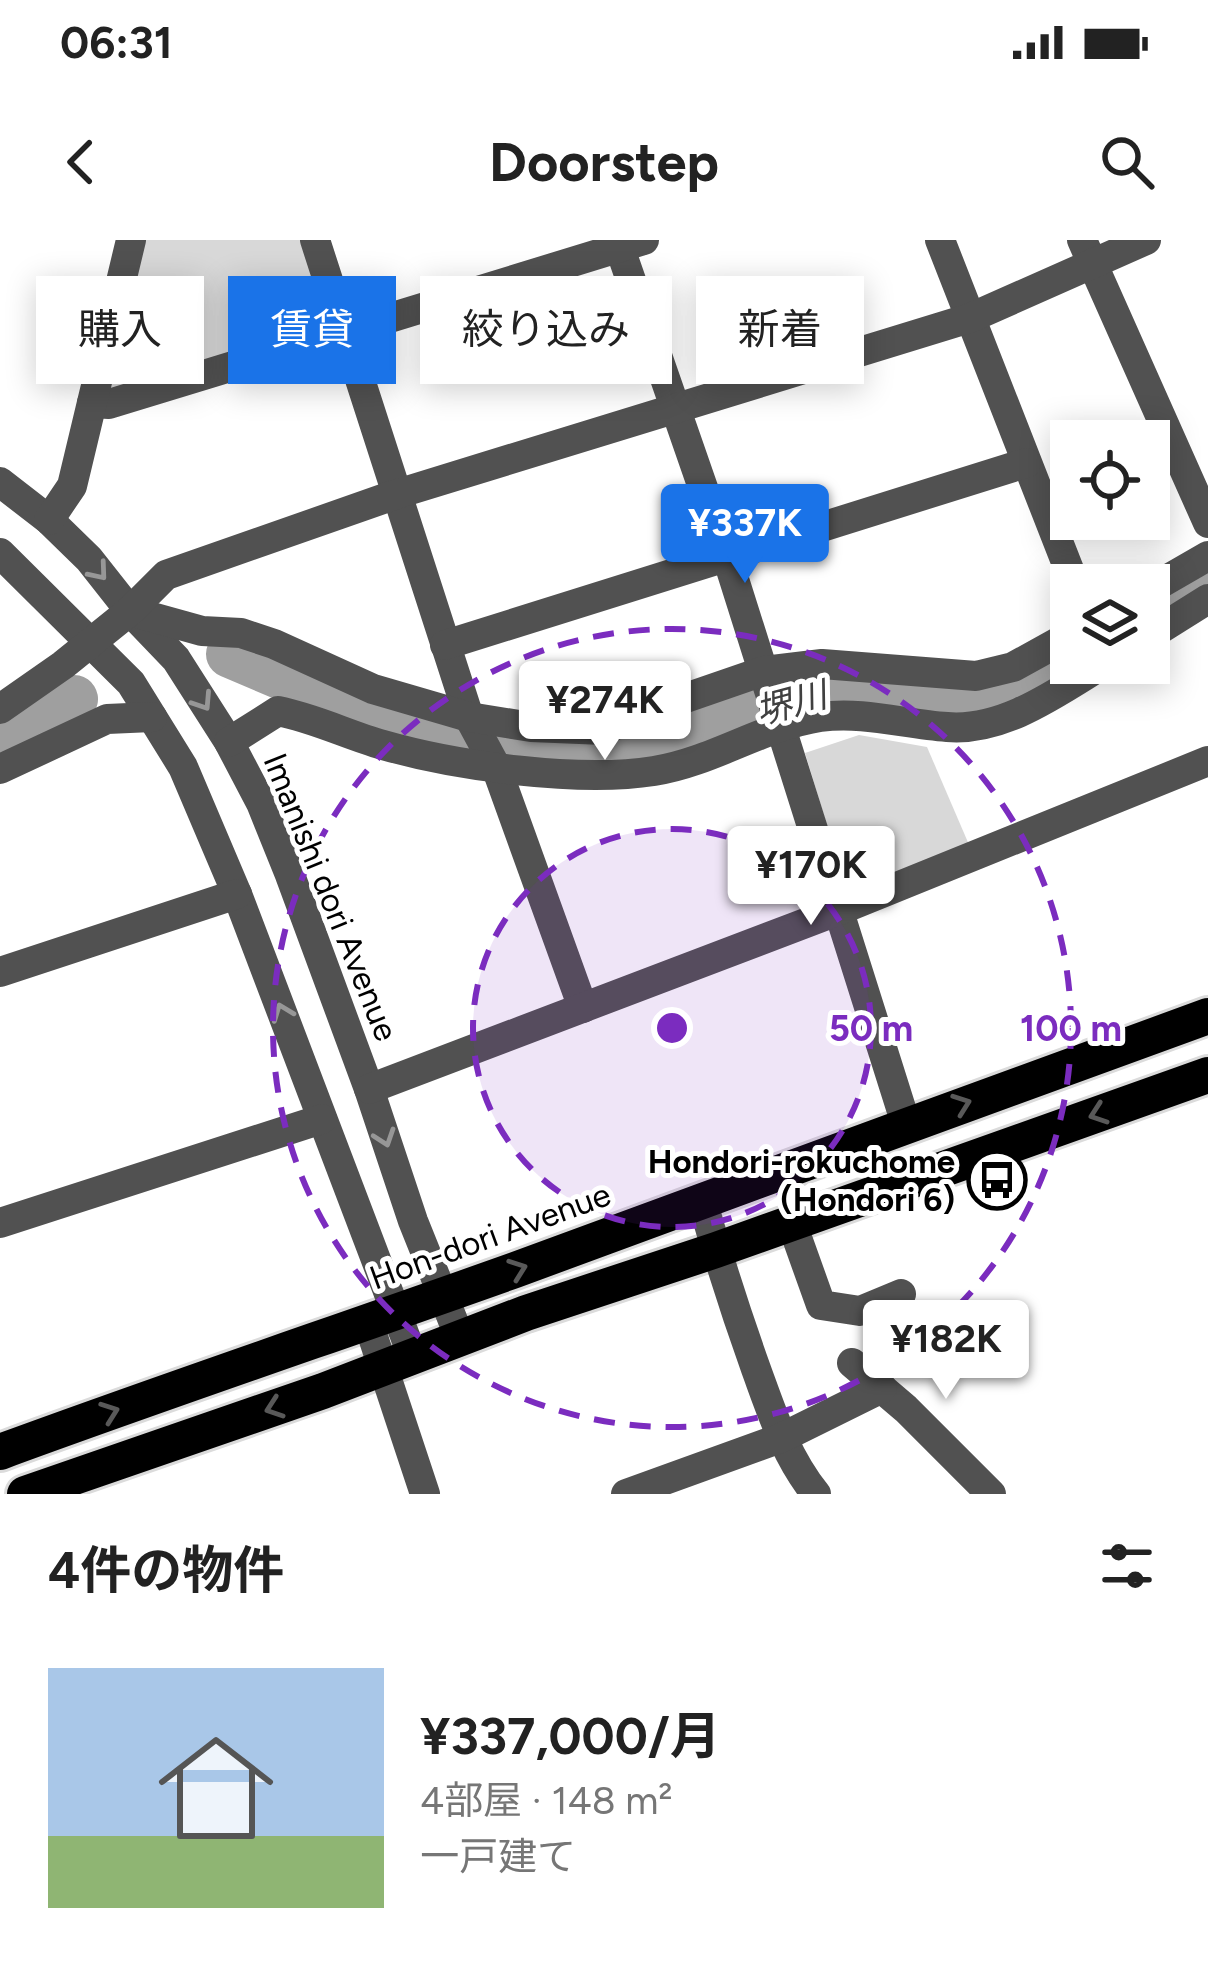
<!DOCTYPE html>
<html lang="ja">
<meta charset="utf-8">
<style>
body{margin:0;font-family:Figtree,"Noto Sans JP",sans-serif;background:#f6f6f6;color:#222;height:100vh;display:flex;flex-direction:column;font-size:45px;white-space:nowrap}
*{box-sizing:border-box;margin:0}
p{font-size:39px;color:#767676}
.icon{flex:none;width:66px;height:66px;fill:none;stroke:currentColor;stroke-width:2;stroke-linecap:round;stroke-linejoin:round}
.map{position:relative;height:1254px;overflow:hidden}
.side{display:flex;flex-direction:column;background:#fff;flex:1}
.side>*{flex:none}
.hud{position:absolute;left:36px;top:36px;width:1137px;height:108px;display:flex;gap:24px}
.buttons{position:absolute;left:1050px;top:180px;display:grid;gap:24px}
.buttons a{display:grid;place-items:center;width:120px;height:120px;border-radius:0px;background:#fff;box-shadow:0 6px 30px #0003;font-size:60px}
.price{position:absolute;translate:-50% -102px;padding:0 27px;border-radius:12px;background:#fff;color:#222;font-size:39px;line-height:78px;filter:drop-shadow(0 3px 6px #0008)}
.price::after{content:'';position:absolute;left:50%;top:72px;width:36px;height:27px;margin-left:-18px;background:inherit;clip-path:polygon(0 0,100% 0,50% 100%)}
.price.current{background:#1a73e8;color:#fff}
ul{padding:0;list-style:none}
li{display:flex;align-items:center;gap:36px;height:300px;padding:0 48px}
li+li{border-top:3px solid #e0e0e0}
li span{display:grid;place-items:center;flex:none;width:336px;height:240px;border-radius:0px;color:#555}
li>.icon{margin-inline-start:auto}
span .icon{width:144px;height:144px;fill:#fffc;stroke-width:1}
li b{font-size:51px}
h2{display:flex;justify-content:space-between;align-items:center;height:144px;padding:0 48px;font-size:51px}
.chip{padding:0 42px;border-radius:0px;background:#fff;box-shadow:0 6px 30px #0003;font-size:42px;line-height:108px}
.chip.current{background:#1a73e8;color:#fff}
.status{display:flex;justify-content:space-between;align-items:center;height:84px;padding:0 60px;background:#fff;direction:ltr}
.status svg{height:33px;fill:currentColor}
header{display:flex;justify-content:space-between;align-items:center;height:156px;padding:0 48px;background:#fff;font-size:54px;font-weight:700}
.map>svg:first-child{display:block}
.green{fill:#d8d8d8}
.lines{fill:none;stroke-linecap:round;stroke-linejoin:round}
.river{stroke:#9f9f9f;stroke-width:48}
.highway-casing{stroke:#dbdbdb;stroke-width:42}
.minor{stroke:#515151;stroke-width:30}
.highway{stroke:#000;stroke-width:36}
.oneway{stroke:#979797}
.oneway2{stroke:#595959}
.ring{fill:none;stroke:#7b2cbf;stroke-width:6;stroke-dasharray:21 15}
.labels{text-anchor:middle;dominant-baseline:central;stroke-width:10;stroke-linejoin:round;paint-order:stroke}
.street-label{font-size:33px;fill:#000;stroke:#fff}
.poi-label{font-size:33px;font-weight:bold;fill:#000;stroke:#fff;text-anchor:end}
.water-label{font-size:36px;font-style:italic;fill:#404040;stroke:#fff}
.centre{fill:#7b2cbf;stroke:#fff;stroke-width:6}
.ring-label{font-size:36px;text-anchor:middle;font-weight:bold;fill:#7b2cbf;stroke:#fff;stroke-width:10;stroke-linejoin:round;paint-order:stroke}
</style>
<div class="status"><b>06:31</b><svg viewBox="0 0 49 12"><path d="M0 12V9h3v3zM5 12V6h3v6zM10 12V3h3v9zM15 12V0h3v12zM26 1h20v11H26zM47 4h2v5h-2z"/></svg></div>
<header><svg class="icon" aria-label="back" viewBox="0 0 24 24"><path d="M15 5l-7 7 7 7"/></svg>Doorstep<svg class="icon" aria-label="search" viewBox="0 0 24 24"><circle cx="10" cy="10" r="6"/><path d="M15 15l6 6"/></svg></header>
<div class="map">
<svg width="1208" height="1254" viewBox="0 0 1208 1254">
<rect width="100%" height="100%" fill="#fff"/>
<g class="green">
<path d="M139,0H307L334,86L102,156Z"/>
<path d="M859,495L927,507L970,607L848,654L805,513Z"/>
</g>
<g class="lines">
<g class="river">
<path d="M1149,368L1208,334"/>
<path d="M230,414L360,469L458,494L608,506L676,496L744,472L835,448L978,460L1014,447L1071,414"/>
<path d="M0,506L74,459"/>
</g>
<defs>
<g id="highway">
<path d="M0,1212C171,1149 344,1091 515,1030C747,946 976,859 1208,776"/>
<path d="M25,1254L323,1151L526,1073L716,1010L1208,835"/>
</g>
</defs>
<use href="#highway" class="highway-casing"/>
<g class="minor">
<path d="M315,0L469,477L496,527L583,768"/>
<path d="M617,0L727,317L906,884"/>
<path d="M940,0L1075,345"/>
<path d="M1082,0L1208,283"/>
<path d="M92,163L109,164L644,0"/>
<path d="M0,242L49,280L89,319L130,371L176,419L229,502L261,563L290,635L369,849L413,981L460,1098"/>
<path d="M49,280L72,246L131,0"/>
<path d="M0,313L131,443L183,527L237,654L413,1117"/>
<path d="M1149,350L1208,316"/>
<path d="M130,371L202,391L241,393L274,404L373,449L469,477L531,487L604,490L642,473L764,431L822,424L976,436L1013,427L1071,395"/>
<path d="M1149,396L1208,359"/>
<path d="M445,405L1026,223"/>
<path d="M0,469L63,425L130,371L166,335L397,254L970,78L1146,0"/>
<path d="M229,502L278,471C314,478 348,495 383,505C456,526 579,543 654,531C712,522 763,486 820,477C863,471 904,484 947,487C1004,492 1059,451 1105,423"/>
<path d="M0,529L107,479L152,477"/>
<path d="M0,732L237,654"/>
<path d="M369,849L840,670L1208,521"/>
<path d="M702,960C718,1017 736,1073 756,1129C772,1173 786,1217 816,1254"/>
<path d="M791,981L821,1065L860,1071L901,1054"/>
<path d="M0,983L322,879"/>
<path d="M368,1082L425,1254"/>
<path d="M852,1123L906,1169L991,1254"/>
<path d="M626,1254L781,1198L882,1148"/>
</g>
<use href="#highway" class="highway"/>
</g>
<defs><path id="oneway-chevron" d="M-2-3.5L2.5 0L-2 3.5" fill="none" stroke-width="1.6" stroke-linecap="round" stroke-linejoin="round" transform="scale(3)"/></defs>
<g class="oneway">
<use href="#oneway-chevron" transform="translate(99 332) rotate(50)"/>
<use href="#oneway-chevron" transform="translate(203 462) rotate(57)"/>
<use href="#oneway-chevron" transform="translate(282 772) rotate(-111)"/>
<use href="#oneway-chevron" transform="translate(385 898) rotate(71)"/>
</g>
<g class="oneway2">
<use href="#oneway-chevron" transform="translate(962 864) rotate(-20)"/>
<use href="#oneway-chevron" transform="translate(1098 874) rotate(161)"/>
<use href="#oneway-chevron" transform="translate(518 1029) rotate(-20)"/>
<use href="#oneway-chevron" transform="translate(274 1168) rotate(161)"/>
<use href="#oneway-chevron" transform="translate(110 1172) rotate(-20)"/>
</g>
<circle cx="672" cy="788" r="199" fill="#7b2cbf" fill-opacity=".12"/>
<g class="ring">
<circle cx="672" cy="788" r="199"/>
<circle cx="672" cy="788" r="399"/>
</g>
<defs>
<symbol id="bus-ring" viewBox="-11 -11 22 22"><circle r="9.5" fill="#fff" stroke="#000" stroke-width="1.5"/><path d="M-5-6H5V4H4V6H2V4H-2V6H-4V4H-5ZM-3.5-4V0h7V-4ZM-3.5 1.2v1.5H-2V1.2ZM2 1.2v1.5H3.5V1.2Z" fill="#000"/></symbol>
</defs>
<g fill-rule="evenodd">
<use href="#bus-ring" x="964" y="907" width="66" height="66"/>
</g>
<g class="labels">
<g class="street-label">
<text transform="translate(331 657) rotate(68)">Imanishi dori Avenue</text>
<text transform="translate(490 996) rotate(-20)">Hon-dori Avenue</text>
</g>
<g class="poi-label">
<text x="955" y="921">Hondori-rokuchome<tspan x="955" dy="38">(Hondori 6)</tspan></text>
</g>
<g class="water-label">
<text transform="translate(791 463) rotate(-15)">堺川</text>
</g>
</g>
<circle cx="672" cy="788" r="18" class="centre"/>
<g class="ring-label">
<text x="871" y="801">50 m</text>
<text x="1071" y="801">100 m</text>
</g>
</svg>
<div class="buttons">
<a><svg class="icon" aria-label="locate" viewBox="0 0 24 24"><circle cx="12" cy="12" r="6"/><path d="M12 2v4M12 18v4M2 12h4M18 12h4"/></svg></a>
<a><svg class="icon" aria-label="layers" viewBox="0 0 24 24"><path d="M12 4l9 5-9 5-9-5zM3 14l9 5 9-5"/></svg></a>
</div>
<b class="price current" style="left:745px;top:346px">¥337K</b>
<b class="price" style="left:605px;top:523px">¥274K</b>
<b class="price" style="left:811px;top:688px">¥170K</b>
<b class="price" style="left:946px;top:1162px">¥182K</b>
<div class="hud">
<a class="chip">購入</a>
<a class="chip current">賃貸</a>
<a class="chip">絞り込み</a>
<a class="chip">新着</a>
</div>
</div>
<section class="side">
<h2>4件の物件<svg class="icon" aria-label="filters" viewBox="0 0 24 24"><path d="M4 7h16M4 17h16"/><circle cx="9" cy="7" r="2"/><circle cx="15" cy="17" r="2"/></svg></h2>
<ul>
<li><span style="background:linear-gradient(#a9c7e8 70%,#8fb573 0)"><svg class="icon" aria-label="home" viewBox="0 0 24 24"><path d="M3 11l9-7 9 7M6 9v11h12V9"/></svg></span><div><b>¥337,000/月</b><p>4部屋 · 148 m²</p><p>一戸建て</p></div></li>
</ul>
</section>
